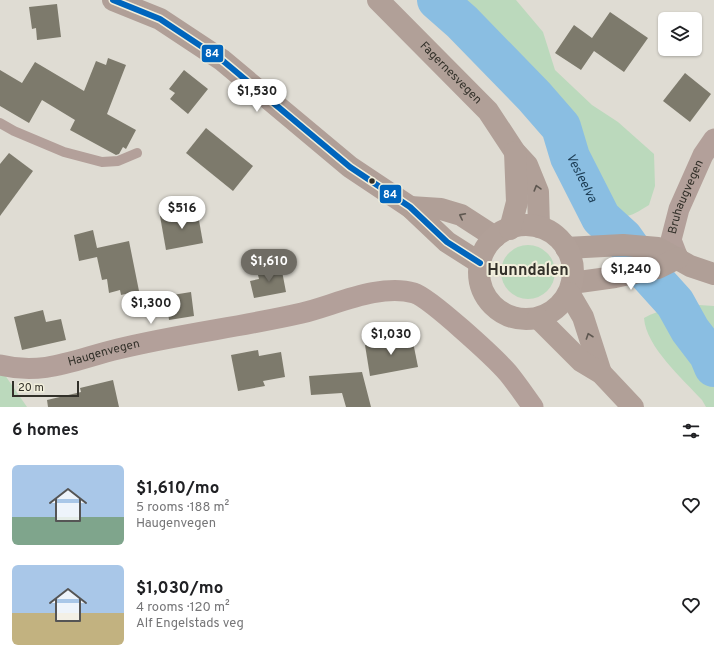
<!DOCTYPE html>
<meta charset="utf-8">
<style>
body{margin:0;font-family:Overpass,sans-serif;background:#f6f6f6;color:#202124;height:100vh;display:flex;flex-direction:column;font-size:15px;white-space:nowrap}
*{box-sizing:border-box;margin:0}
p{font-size:13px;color:#757577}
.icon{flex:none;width:22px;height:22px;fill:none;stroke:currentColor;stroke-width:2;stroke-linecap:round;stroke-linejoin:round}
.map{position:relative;height:407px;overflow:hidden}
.drawer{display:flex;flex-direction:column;background:#fff;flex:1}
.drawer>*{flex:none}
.controls{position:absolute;left:658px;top:12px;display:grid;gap:8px}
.controls a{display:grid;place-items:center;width:44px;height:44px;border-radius:6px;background:#fff;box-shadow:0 1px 3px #0004;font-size:20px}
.scale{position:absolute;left:12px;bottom:10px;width:67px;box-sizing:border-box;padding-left:4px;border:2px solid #323029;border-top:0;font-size:11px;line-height:14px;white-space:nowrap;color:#323029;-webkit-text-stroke:3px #f1eedb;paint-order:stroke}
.price{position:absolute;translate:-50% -34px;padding:0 9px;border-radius:14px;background:#fff;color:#222;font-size:13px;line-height:26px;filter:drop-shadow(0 1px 2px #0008)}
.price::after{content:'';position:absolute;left:50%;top:24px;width:12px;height:9px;margin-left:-6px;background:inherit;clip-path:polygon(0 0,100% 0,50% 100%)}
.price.on{background:#6f6c64;color:#fff}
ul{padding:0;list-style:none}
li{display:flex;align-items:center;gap:12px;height:100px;padding:0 12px}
li span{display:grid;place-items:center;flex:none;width:112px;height:80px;border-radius:6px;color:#555}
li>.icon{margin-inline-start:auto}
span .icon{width:48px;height:48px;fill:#fffc;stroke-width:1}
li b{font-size:17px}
h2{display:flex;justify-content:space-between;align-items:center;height:48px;padding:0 12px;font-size:17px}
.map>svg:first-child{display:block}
.green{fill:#bbd9bc}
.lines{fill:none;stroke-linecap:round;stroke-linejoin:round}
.river{stroke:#8abee2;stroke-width:40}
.building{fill:#7d7a6c}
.lane{stroke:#b3a09a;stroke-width:10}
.street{stroke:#b3a09a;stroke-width:21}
.secondary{stroke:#b09f97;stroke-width:22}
.primary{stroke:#b1a098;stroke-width:22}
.bus-1-casing{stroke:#f1eedb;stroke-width:9}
.bus-1{stroke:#0065bd;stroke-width:6}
.oneway{stroke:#5e5750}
.bus-dot{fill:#323029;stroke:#f1eedb;stroke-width:1.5}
.labels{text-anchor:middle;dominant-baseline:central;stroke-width:4;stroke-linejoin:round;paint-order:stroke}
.street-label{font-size:12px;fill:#323029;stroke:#f1eedb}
.water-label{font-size:13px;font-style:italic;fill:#1b3b52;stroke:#f1eedb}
.district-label{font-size:16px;font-weight:bold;fill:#323029;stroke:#f1eedb}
.line-badge{stroke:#f1eedb;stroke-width:1.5}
.badge-label{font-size:11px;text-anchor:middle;font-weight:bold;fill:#fff}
</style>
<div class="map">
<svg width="714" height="407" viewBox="0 0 714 407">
<rect width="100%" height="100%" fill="#dfdcd3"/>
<g class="green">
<path d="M457,0H516L543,32L555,70L592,105L618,122L654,154L655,186L649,205C635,213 629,220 612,214L589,156L484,27Z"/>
<circle cx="528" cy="272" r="27"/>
<path d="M699,305L714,306V407H706L702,400C683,379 646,347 644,318C660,308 681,308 699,305Z"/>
<path d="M0,368L27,407H0Z"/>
</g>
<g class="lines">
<path class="river" id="s1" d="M437,0L462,22L534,96L561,127L570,157L601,218L623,238L647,272L675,303L690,330L709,355L714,367"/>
</g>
<g class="building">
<path d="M57,4L61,37L37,40L36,28L32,29L29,7Z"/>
<path d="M610,12L648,38L624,72L594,51L581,70L555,53L574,25L592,38Z"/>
<path d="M108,58L126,65L107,114L136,130L126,149L123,147L119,154L116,155L70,130L75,120L42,100L29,123L0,106V70L22,83L35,62L84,91L96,61L106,65Z"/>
<path d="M184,70L208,89L188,114L170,99L175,93L169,89Z"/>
<path d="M685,73L711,94L690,122L663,101Z"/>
<path d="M206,128L253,166L233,191L186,153Z"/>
<path d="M9,153L33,171L0,216V164Z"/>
<path d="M197,209L203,243L166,250L160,216Z"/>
<path d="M93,230L97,248L129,241L139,291L121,295L120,290L109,293L107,279L102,280L97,257L79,261L74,235Z"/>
<path d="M281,266L286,292L254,298L250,281L259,279L257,271Z"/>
<path d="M191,292L194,316L169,320L166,296Z"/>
<path d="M43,310L46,322L61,319L66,340L22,350L14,317Z"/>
<path d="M412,337L418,367L370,376L365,345Z"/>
<path d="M258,350L259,356L281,352L285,377L263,381L265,386L238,391L231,355Z"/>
<path d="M362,372L371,407H346L342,393L311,395L309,376Z"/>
<path d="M113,380L119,407H48L47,400L81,392L80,388Z"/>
</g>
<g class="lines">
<path class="lane" d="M0,123L14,131L64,152L102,162L118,161L137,153"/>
<g class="street">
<path id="s2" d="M678,258L671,240L679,209L703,155L714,139"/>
<path id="s3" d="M0,365C44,376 76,359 118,349C179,334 241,327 302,313C335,305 380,283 414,293C430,298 495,358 508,373C517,384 525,396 533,407"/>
</g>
<g class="secondary">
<path d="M113,0L160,19L222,60L350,167L410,207L447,242L480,263"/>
<path d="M410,207L441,209L461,215L495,237"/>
<path d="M566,248L623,245L658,248L690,266L714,274"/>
<path d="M572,283L615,277L658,268L678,258"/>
</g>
<g class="primary">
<path id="s4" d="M378,0L488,111L515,152L527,165L538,192L539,227"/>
<circle cx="526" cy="272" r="47"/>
<path d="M510,229L517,202L515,152"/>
<path d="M569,293L583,317L601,373"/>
<path d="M538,318L581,361L601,373L633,407"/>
</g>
<defs>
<path id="bus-1" d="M113,0L160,19L222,60L350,167L410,207L447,242L480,263"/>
</defs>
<use href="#bus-1" class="bus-1-casing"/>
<use href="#bus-1" class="bus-1"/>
</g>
<defs><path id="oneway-chevron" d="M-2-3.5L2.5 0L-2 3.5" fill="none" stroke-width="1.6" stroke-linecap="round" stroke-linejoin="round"/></defs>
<g class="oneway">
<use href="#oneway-chevron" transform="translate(537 188) rotate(-106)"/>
<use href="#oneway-chevron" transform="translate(462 216) rotate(-153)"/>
<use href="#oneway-chevron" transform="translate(589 336) rotate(-109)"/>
</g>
<circle class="bus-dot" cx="372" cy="181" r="3.5"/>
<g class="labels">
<g class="street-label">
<text stroke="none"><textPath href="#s4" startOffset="103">Fagernesvegen</textPath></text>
<text stroke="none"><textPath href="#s2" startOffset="65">Bruhaugvegen</textPath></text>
<text stroke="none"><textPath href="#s3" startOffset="106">Haugenvegen</textPath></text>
</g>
<g class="water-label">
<text stroke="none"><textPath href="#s1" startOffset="233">Vesleelva</textPath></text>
</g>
<g class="district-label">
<text x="528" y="271">Hunndalen</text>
</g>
</g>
<g class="line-badge">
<rect x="201" y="44" width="23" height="19" rx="4" fill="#0065bd"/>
<rect x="379" y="184" width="23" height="20" rx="4" fill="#0065bd"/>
</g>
<g class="badge-label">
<text x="212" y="57">84</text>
<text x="390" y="198">84</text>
</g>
</svg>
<div class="controls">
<a><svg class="icon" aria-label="layers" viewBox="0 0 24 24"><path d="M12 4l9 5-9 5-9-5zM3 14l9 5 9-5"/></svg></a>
</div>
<div class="scale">20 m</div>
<b class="price" style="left:257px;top:113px">$1,530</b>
<b class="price" style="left:182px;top:230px">$516</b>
<b class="price on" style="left:269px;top:283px">$1,610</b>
<b class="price" style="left:631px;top:291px">$1,240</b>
<b class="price" style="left:151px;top:325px">$1,300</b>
<b class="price" style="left:391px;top:356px">$1,030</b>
</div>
<section class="drawer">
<h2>6 homes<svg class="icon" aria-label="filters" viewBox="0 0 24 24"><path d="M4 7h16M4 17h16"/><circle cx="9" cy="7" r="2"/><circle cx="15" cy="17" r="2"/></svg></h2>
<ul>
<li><span style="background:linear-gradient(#a9c7e8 65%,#7fa58c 0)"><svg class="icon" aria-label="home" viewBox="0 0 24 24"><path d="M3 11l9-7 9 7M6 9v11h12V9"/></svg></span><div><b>$1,610/mo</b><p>5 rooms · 188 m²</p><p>Haugenvegen</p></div><svg class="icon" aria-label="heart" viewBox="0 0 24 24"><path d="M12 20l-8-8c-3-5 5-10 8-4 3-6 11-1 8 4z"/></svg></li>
<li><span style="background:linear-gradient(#a9c7e8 60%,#c2b280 0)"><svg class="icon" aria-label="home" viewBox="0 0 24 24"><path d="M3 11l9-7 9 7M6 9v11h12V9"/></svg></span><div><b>$1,030/mo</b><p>4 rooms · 120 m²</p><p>Alf Engelstads veg</p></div><svg class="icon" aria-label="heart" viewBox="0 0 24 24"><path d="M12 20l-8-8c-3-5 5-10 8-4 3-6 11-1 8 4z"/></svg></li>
</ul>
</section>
